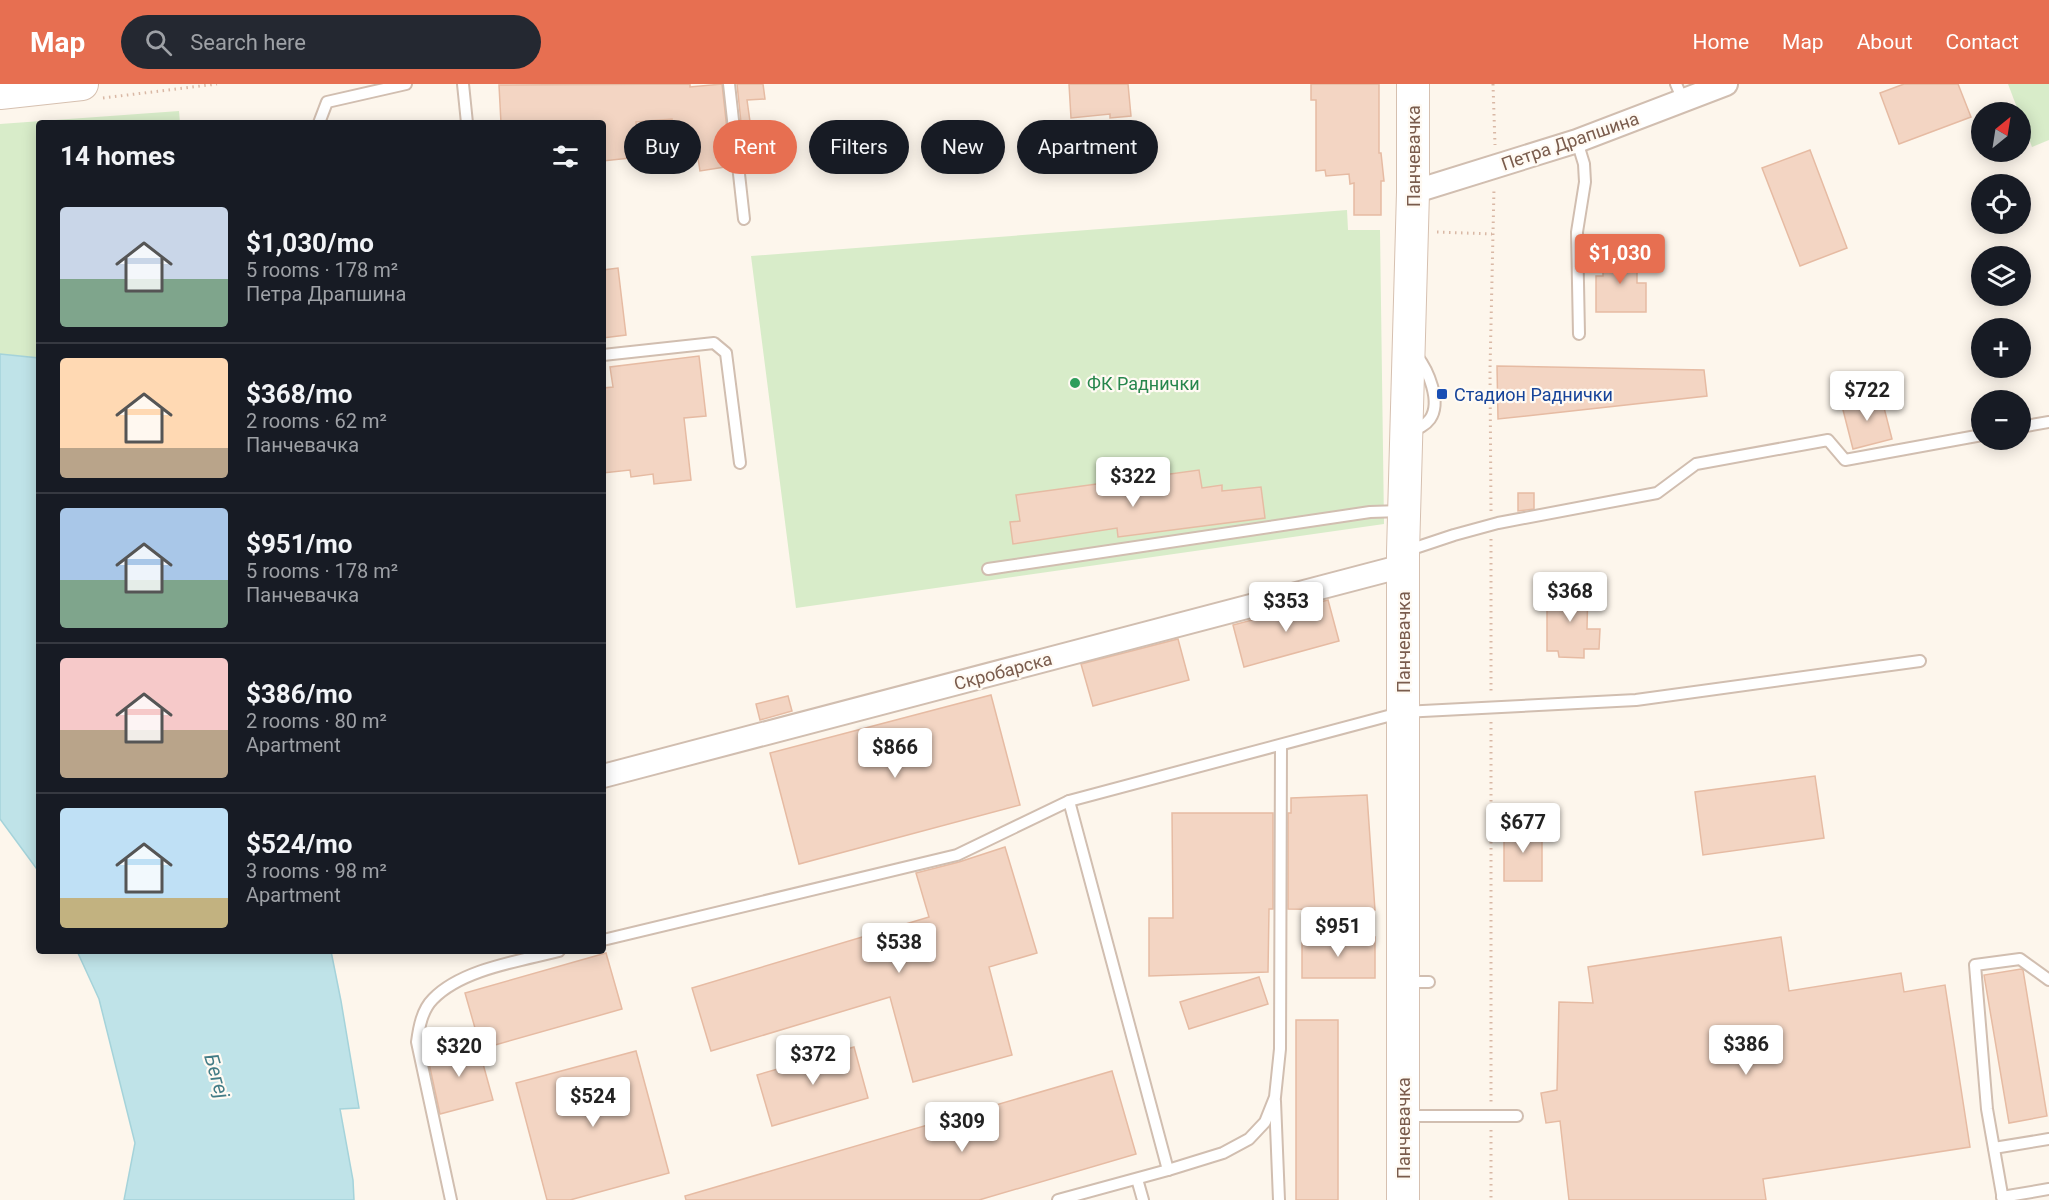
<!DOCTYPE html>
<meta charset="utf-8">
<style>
body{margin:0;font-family:Roboto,sans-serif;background:#242831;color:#f1f3f6;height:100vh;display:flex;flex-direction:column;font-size:22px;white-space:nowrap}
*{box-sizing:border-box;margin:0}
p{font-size:20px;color:#9ea1a6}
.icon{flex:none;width:33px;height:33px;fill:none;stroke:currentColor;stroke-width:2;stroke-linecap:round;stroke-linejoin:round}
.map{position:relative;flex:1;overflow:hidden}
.sheet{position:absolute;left:36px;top:36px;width:570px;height:834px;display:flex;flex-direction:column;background:#171b24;border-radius:6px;box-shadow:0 3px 15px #0003}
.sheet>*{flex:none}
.hud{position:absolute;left:624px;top:36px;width:570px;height:54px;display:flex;gap:12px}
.needle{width:39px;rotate:30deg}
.controls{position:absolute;left:1971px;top:18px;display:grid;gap:12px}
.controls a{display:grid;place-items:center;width:60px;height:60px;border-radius:50%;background:#171b24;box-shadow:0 3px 15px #0003;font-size:30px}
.price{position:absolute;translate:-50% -51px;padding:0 14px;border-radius:6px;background:#fff;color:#222;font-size:20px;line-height:39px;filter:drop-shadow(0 2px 3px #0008)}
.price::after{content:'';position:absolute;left:50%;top:36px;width:18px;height:14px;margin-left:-9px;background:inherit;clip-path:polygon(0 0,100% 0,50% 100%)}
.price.on{background:#e76f51;color:#fff}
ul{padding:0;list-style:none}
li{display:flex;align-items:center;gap:18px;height:150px;padding:0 24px}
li+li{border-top:2px solid #363941}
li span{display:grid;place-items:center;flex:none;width:168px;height:120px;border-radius:6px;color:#555}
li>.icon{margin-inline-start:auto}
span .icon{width:72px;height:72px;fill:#fffc;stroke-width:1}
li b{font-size:26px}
h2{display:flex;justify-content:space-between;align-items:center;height:72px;padding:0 24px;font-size:26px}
.pill{padding:0 21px;border-radius:27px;background:#171b24;box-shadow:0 3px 15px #0003;font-size:21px;line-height:54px}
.pill.on{background:#e76f51;color:#fff}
header{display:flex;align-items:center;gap:36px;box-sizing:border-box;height:84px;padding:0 30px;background:#e76f51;color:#fff}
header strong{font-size:28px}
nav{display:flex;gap:33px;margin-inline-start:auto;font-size:21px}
.search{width:420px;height:54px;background:#242831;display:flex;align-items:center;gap:15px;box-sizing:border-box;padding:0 21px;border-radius:33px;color:#9ea1a6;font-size:22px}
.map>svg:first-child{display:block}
.green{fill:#d8ecc9}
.water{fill:#bfe3e8;stroke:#a5d3da;stroke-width:1.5}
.building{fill:#f3d5c3;stroke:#e6bba3;stroke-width:1.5}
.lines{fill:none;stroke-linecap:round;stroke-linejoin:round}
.lane-casing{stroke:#d1beb0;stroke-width:14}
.street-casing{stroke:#d1beb0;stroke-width:26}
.secondary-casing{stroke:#d6c0b0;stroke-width:34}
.path{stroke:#d9b8a5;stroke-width:3;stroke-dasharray:1.5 4.5;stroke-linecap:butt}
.lane{stroke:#fff;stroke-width:10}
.street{stroke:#fff;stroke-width:22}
.secondary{stroke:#fff;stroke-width:32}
.leisure-dot{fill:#2e9e5b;stroke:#fffaf3;stroke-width:2}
.transit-dot{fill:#1a4fb4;stroke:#fffaf3;stroke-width:2}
.labels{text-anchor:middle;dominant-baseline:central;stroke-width:4.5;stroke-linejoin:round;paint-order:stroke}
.street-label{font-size:18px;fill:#7a5c4d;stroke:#fffaf3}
.leisure-label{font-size:18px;fill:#27864d;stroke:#fffaf3;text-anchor:start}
.transit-label{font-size:18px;fill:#164399;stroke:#fffaf3;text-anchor:start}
.water-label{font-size:20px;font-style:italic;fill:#437c86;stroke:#fffaf3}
</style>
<header>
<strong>Map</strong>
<div class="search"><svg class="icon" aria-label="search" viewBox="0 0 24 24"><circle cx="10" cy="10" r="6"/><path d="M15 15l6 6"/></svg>Search here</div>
<nav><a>Home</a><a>Map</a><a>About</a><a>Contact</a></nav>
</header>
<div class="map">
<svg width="2049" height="1116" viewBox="0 0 2049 1116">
<rect width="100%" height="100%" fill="#fdf6ec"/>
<g class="green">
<path d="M2008,0H2049V56L2032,63Z"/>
<path d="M179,27L180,39H39V274L0,270V40Z"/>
<path d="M1347,126L1348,146H1380L1384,440L796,524L751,172Z"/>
</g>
<g class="water">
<path d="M0,270L39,274V788L0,735Z"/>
<path d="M77,867H331L341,917L359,1024L340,1025L353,1096L354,1116H124L135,1059L99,915Z"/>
</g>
<g class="building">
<path d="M690,0V3L722,0L731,82L700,87L694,49L673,50L672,35L636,38L639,73L603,77V39H501L499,1Z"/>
<path d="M737,0H763L765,15L747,16L754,66L744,67Z"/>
<path d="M1069,0H1128L1131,32L1110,34V30L1071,34Z"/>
<path d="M1311,0H1379V69H1381L1384,97H1381V131H1354V99L1350,100L1349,90L1326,92L1325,86L1316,87V16H1311Z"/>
<path d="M1904,0H1958L1971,33L1899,60L1880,9Z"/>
<path d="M1810,66L1847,164L1800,182L1762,84Z"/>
<path d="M1603,169L1637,170V199H1646V228H1596V192H1603Z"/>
<path d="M618,184L626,251L603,254V186Z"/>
<path d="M699,272L706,332L684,334L691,396L654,400L653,390L631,393L630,386L603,389V304L613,303L610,283Z"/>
<path d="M1497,282L1704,286L1707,312L1498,335Z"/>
<path d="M1881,312L1892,355L1853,365L1842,322Z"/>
<path d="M1199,386L1202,404L1222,401V407L1261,403L1265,434L1118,453L1117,444L1013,460L1010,438L1020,437L1016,411Z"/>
<path d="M1518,409H1534V425L1518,427Z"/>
<path d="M1556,500L1588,501L1587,545H1600L1599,565H1584V574L1559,573L1558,567H1547V517L1556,518Z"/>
<path d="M1328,516L1339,557L1244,583L1233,541Z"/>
<path d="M1178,555L1189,596L1093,622L1081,580Z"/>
<path d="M991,611L1020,721L799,780L770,669Z"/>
<path d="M788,612L792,627L760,636L756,620Z"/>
<path d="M1815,692L1824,754L1703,771L1695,708Z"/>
<path d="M1367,711L1375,826L1288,825V729H1291V714Z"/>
<path d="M1172,729H1273V825H1269L1268,888L1149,892V834H1173Z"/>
<rect x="1504" y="742" width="38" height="55"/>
<path d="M1005,763L1037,869L989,883L1012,971L913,998L890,913L711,967L692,904L929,833L916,789L959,778Z"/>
<rect x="1302" y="853" width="73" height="41"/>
<path d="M1781,853L1789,907L1901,889L1904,908L1945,901L1970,1063L1763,1095L1766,1116H1569L1560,1037L1546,1039L1541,1009L1557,1006L1559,918L1593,919L1588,883Z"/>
<path d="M606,869L622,925L481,965L465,909Z"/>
<path d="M2021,885L2023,886L2047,1032L2009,1039L1984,891Z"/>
<path d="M1259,893L1268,920L1189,945L1180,918Z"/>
<rect x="1296" y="936" width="42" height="180"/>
<path d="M477,958L493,1016L440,1030L427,970Z"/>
<path d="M854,963L868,1014L772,1042L757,991Z"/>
<path d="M636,967L669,1089L570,1116H547L516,999Z"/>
<path d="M1112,987L1136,1070L979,1116H686L685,1112Z"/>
</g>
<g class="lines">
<defs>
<g id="lane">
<path d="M463,0L467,39"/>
<path d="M729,0L744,135"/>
<path d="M1676,0L1683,16"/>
<path d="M319,39L327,18L406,0"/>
<path d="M1577,57L1584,80L1585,98L1577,148L1579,250"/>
<path d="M603,271L714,259L726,269L740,379"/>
<path d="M2020,343L2049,338"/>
<path d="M1410,348C1417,345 1425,342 1430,335C1442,318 1428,286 1417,272"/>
<path d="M1406,467L1454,451L1498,439L1657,409L1696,380L1828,356L1845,376L1982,351"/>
<path d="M988,485L1370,428L1401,427"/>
<path d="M1069,717L1168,1086"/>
<path d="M603,856L957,771L1069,717L1403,628L1636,616L1920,577"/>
<path d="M1407,898H1429"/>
<path d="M1275,1017L1279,1116"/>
<path d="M1406,1032H1517"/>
<path d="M1994,1064L2049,1055"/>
<path d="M1137,1095L1143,1116"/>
<path d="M2002,1113L2049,1105"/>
<path d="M451,1116L417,958C419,943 422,926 433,915C462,885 520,877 559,867"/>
<path d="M1058,1116L1168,1086L1223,1069L1249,1055L1265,1038L1275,1013L1280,965L1281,662"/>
<path d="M2003,1116L1987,1025L1975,881L2020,875L2049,896"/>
</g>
<g id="street">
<path d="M1413,108L1577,57L1726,0"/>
<path d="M603,692L1403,482"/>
</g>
<g id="secondary">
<path d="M0,9L82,0"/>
<path d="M1403,1116V468L1413,108V0"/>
</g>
</defs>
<use href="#lane" class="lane-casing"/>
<use href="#street" class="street-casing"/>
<use href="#secondary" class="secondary-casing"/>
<g class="path">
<path d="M1493,0L1495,61"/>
<path d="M103,14L217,0"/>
<path d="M1437,148L1492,150"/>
<path d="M1491,427L1490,286L1494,104"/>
<path d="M1491,455V610"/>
<path d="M1491,638V1018"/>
<path d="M1491,1046V1116"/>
</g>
<use href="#lane" class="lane"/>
<use href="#street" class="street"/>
<use href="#secondary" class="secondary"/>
</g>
<circle class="leisure-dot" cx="1075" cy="299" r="6"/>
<rect class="transit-dot" x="1436" y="304" width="12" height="12" rx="3"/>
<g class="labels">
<g class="street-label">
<text transform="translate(1570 57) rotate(-19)">Петра Драпшина</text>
<text transform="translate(1413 72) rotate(-90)">Панчевачка</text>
<text transform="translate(1403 558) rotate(-90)">Панчевачка</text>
<text transform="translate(1003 587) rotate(-15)">Скробарска</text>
<text transform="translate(1403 1044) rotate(-90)">Панчевачка</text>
</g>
<g class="leisure-label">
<text x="1087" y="299">ФК Раднички</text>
</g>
<g class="transit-label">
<text x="1454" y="310">Стадион Раднички</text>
</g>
<g class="water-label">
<text transform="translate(217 992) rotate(74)">Бегеј</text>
</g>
</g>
</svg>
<div class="controls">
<a><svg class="needle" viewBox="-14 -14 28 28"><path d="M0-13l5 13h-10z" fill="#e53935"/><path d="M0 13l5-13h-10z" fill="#9ea1a6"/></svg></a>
<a><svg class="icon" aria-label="locate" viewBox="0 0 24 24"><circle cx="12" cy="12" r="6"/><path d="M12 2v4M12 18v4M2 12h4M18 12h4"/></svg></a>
<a><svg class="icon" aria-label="layers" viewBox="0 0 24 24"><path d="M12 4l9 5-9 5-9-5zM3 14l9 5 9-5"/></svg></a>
<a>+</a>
<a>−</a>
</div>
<b class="price on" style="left:1620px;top:201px">$1,030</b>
<b class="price" style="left:1867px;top:338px">$722</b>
<b class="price" style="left:1133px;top:424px">$322</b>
<b class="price" style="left:1570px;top:539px">$368</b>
<b class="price" style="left:1286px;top:549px">$353</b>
<b class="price" style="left:895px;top:695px">$866</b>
<b class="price" style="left:1523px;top:770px">$677</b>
<b class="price" style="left:1338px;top:874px">$951</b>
<b class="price" style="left:899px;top:890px">$538</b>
<b class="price" style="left:1746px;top:992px">$386</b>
<b class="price" style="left:459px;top:994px">$320</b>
<b class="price" style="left:813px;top:1002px">$372</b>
<b class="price" style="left:593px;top:1044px">$524</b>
<b class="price" style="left:962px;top:1069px">$309</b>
<div class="hud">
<a class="pill">Buy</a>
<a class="pill on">Rent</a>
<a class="pill">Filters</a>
<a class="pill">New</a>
<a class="pill">Apartment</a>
</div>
<section class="sheet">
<h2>14 homes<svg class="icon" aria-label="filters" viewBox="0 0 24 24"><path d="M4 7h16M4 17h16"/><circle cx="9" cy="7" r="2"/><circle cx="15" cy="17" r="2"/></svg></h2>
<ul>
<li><span style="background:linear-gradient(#c9d6e8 60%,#7fa58c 0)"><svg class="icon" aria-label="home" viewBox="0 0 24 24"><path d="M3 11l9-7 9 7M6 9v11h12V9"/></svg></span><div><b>$1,030/mo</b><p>5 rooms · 178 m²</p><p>Петра Драпшина</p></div></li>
<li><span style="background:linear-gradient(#ffd9b3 75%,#b9a48a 0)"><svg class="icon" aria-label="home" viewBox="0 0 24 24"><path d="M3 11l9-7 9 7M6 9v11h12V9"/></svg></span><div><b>$368/mo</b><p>2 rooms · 62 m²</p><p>Панчевачка</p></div></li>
<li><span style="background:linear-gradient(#a9c7e8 60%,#7fa58c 0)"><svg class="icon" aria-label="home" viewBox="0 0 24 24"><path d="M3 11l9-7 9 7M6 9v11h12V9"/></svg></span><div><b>$951/mo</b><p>5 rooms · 178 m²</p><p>Панчевачка</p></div></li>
<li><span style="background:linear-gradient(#f6c9c9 60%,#b9a48a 0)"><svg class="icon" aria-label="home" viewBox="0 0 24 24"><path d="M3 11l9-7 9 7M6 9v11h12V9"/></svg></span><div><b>$386/mo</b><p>2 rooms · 80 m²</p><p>Apartment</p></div></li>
<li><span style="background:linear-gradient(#bfe0f5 75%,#c2b280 0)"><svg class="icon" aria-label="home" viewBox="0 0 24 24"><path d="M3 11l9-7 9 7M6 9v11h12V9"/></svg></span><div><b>$524/mo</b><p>3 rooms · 98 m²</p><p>Apartment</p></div></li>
</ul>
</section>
</div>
